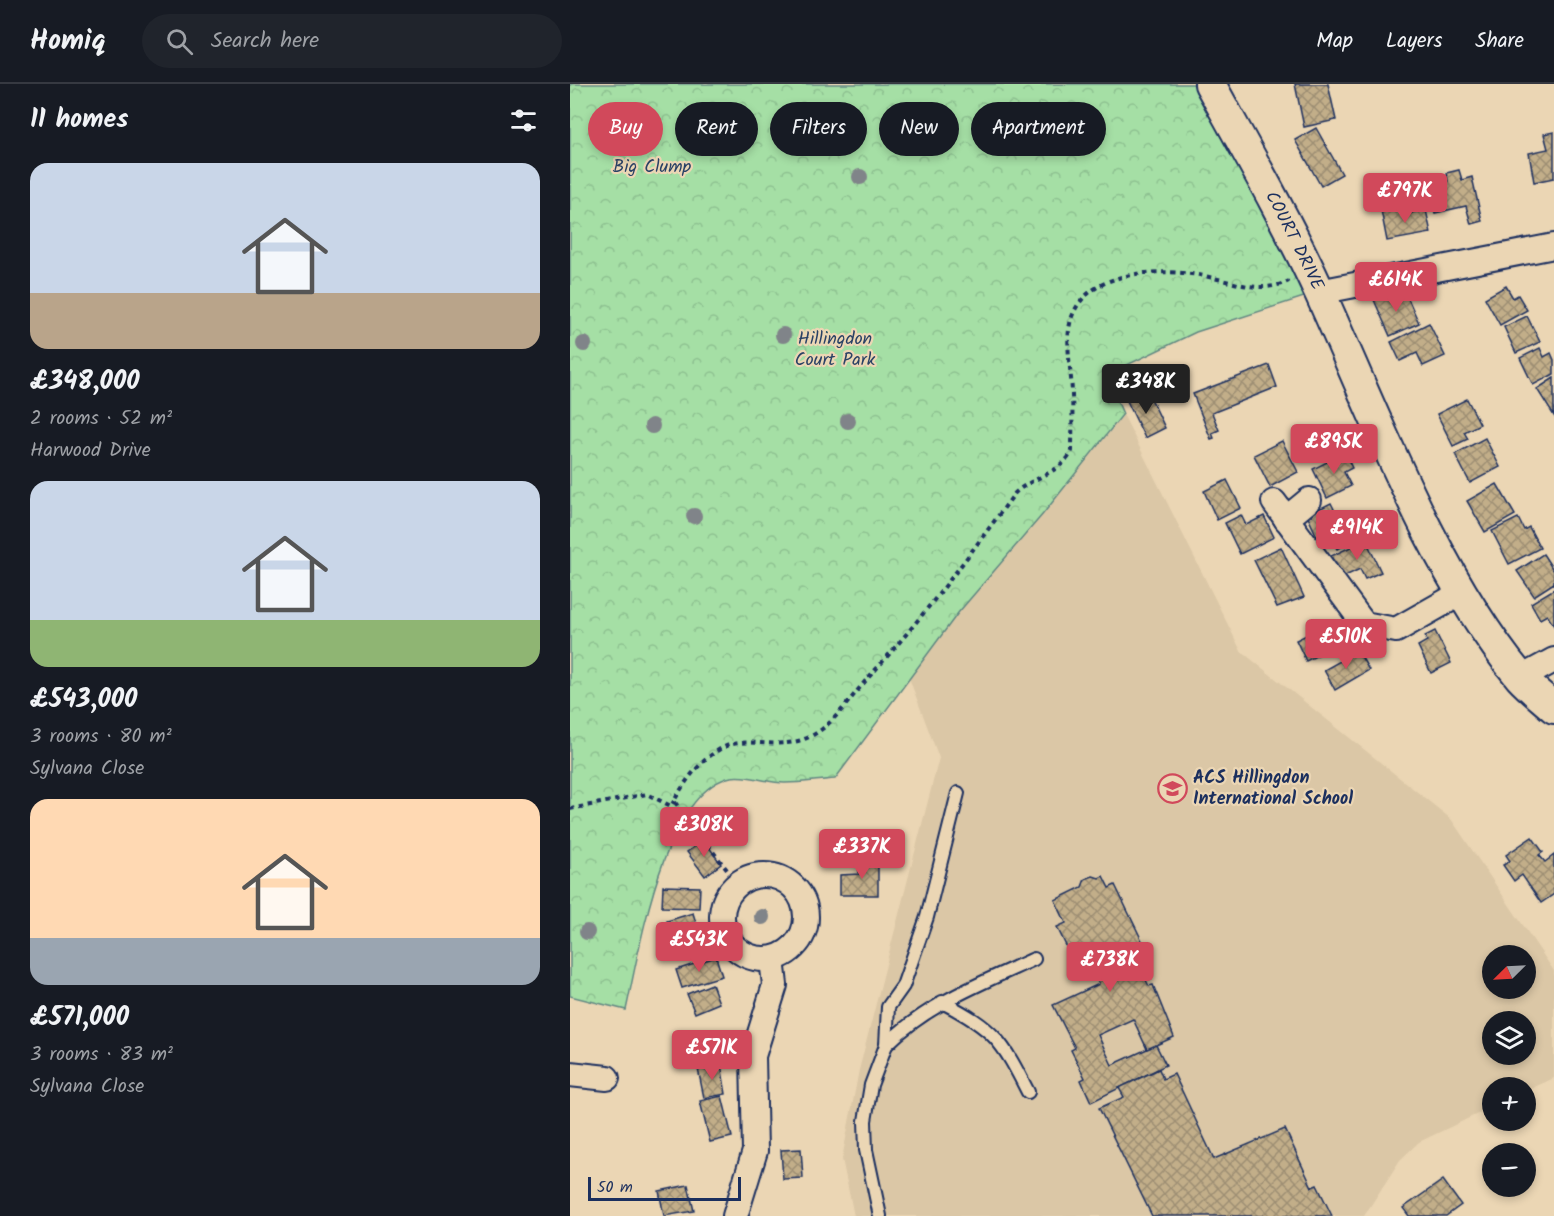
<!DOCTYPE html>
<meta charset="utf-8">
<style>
body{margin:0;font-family:Kalam,sans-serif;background:#20242c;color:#f1f3f6;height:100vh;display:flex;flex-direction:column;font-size:22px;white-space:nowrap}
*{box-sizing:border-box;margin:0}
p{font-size:20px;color:#9ea1a6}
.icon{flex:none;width:33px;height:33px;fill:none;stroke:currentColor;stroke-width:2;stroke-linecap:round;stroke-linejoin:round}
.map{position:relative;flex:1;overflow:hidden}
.side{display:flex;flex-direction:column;background:#171b24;width:570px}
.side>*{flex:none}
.banner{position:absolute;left:18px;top:18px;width:570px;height:54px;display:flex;gap:12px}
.needle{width:39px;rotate:246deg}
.tools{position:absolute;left:912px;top:861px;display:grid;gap:12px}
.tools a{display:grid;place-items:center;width:54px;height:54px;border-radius:50%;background:#171b24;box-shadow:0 3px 9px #0003;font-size:30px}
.scale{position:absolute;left:18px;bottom:15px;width:153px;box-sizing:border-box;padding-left:6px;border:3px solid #1b2f5e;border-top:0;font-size:16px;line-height:21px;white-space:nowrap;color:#1b2f5e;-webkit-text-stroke:4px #ebd6b4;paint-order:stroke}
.price{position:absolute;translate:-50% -51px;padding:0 14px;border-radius:6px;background:#d1495b;color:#fff;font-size:20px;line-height:39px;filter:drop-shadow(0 2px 3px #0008)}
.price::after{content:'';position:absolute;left:50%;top:36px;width:18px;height:14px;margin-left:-9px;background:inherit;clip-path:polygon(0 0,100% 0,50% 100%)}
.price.on{background:#222;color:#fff}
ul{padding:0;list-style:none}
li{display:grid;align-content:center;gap:12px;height:318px;padding:0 30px}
li span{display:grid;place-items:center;height:186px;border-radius:18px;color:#555}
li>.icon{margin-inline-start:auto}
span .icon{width:108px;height:108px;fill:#fffc;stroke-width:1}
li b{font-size:26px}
h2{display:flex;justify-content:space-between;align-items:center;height:72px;padding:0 30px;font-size:26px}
.pill{padding:0 21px;border-radius:27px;background:#171b24;box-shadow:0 3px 9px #0003;font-size:21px;line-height:54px}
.pill.on{background:#d1495b;color:#fff}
header{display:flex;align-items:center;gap:36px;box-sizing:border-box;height:84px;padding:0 30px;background:#171b24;border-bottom:2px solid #363941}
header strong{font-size:28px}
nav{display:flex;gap:33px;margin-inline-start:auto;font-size:21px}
.search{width:420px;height:54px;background:#20242c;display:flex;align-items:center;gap:15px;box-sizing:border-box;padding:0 21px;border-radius:33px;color:#9ea1a6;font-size:22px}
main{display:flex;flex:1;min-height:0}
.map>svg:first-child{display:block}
.built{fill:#dbc7a6;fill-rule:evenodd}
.forest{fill:url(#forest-crowns);stroke:#608782;stroke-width:1.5}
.building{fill:url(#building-cross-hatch);stroke:#1b2f5e;stroke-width:1.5;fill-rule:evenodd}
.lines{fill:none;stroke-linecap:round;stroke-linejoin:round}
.service-casing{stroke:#1b2f5e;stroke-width:16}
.minor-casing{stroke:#1b2f5e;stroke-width:28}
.tertiary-casing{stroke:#1b2f5e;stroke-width:34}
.path{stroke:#1b2f5e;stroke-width:4;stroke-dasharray:4.5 4.5;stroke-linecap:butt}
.service{stroke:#ebd6b4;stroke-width:12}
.minor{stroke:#ebd6b4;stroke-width:24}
.tertiary{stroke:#ebd6b4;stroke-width:30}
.tree{fill:#808489}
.labels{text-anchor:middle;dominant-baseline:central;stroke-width:4.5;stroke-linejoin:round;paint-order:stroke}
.park-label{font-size:18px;fill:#294165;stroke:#ebd6b4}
.street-label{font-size:18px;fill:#1b2f5e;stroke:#ebd6b4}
.poi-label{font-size:18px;font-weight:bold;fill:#1b2f5e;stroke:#ebd6b4;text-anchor:start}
</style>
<header>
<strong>Homiq</strong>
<div class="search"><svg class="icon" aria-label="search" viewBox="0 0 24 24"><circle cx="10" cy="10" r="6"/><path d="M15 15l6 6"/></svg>Search here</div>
<nav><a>Map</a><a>Layers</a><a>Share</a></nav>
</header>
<main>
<section class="side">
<h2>11 homes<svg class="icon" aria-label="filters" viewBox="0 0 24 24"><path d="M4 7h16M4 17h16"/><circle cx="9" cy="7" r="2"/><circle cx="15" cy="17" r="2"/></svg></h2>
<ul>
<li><span style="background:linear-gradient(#c9d6e8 70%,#b9a48a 0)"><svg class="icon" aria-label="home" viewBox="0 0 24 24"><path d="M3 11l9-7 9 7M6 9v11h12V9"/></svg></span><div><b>£348,000</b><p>2 rooms · 52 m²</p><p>Harwood Drive</p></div></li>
<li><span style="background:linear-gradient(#c9d6e8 75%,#8fb573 0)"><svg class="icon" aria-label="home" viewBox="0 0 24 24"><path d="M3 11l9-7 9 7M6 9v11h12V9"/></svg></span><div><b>£543,000</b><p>3 rooms · 80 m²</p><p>Sylvana Close</p></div></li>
<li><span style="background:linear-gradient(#ffd9b3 75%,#9aa5b1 0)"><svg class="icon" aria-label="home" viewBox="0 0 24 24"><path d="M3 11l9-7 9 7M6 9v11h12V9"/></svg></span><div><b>£571,000</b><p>3 rooms · 83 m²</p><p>Sylvana Close</p></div></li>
</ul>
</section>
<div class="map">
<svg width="984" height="1132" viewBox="0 0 984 1132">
<defs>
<pattern id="forest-crowns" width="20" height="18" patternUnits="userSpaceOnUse" patternTransform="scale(1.5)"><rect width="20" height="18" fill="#a5dfa5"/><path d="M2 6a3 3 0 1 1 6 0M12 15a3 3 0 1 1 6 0" fill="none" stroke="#8dc090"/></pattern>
<pattern id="building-cross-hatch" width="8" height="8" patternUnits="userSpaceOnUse" patternTransform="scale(1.5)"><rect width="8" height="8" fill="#c2ae89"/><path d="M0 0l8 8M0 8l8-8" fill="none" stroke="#9d8e73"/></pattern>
</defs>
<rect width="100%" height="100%" fill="#ebd6b4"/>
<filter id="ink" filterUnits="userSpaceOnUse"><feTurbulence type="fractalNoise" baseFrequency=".0167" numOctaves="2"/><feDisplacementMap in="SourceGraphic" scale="12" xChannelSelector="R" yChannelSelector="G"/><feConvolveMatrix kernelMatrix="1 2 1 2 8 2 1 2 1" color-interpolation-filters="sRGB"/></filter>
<g filter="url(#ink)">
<path class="built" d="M553,330L671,567L881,735L984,887V994L956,1007V1004H922V1023L849,1058L830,1076L794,1132H284L272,1075L289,986L369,674L339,594L388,529L473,430ZM922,872H956V904H922ZM922,938H956V970H922Z"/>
<path class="forest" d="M0,0H640L749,208L626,248L536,291L553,330L473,430L388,529L265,695C249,696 232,699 215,699C198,699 177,690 161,693C93,708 69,869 56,926L0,912Z"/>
<g class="building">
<path d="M725,0H758L766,36L734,43Z"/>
<path d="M746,44L772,90L751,102L725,56Z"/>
<path d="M984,48V94L964,98L959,69L978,65L974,50Z"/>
<path d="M889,86L892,96L902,93L912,137L901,140L896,122L865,129L858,102L878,97L876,89Z"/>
<path d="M833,122L835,130L856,126L861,149L817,157L811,126Z"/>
<path d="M936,202L943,214L948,211L957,226L930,241L915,214Z"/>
<path d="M821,209L824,216L836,210L849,239L820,252L804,216Z"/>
<path d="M957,232L970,258L946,269L934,243Z"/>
<path d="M859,239L875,272L853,282L847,269L830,277L821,258Z"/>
<path d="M970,264L974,273L981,269L984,276V290L963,301L950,274Z"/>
<path d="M699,281L707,303L642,329L649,346L642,349L644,354L641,355L623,310Z"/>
<path d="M984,294V332L967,305Z"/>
<path d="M578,308L595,344L575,354L557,317Z"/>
<path d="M897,315L910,340L894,348L898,355L883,362L867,330Z"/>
<path d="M915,354L930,383L900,399L885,370Z"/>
<path d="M712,357L728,388L700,403L684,371Z"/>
<path d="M775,369L782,384L774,388L781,402L757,414L743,385Z"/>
<path d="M657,396L671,424L647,436L634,407Z"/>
<path d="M927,400L945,431L915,448L897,417Z"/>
<path d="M761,419L781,459L767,465L762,455L751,461L737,431Z"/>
<path d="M671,431L676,441L694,432L704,453L670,470L655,439Z"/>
<path d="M948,434L954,446L959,443L970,464L939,480L922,447Z"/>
<path d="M796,456L811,488L795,495L790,485L771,494L761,472Z"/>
<path d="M711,463L734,513L707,523L684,476Z"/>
<path d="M973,470L984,487V499L964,512L947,487Z"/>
<path d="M984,505V542L977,531L970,535L961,519Z"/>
<path d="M759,540L764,551L759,553L764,563L736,577L726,556Z"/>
<path d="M865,547L881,579L861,589L848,562L857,557L855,552Z"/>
<path d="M788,567L799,586L765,606L754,586Z"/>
<path d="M962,753L973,768L969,771L975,778L984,771V810L971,819L952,791L944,797L933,781L940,777L936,771Z"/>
<path d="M134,756L151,780L135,792L117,768Z"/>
<path d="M308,774V811H270V791L289,790V775Z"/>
<path d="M523,792L529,794L533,792L539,804L545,801L577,867L565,875L579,902L583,901L604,953L586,961L596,981L521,1018L511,996L515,994L501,966L505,964L483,921L529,900L522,882L517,884L508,865L500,870L487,843L496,839L485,816L512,803L515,795ZM563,935L577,965L586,961L542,981L528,951Z"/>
<path d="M93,802L130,803L129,824L92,823Z"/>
<path d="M123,829L129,849L103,857L97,837Z"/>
<path d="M146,873L152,892L112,904L106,886Z"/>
<path d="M142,900L149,919L125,929L117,910Z"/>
<path d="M151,980L156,1010L134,1014L128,985Z"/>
<path d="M589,985L593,995L604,990L644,1075L715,1045L742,1103L747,1101L762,1132H582L529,1024L554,1013L549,1004Z"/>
<path d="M152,1012L162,1053L140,1058L130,1017Z"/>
<path d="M231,1065L233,1094L213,1095L211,1066Z"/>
<path d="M873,1096L891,1121L876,1132H839L833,1124Z"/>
<path d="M118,1101L124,1127L94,1132L89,1107Z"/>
</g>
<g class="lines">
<defs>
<g id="service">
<path d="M372,918C425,945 432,957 458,1008"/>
<path d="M316,961C357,920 412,899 464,875"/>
<path d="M310,1132L296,1066L295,1037L301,1001L316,961L318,923L333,902L357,833L388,709"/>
</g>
<g id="minor">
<path d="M749,208L984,162"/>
<path d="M704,418L794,540L826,546L893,508"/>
<path d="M716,435L739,416"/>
<path d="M951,594L984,576"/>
<circle cx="194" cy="833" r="42"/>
<path d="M0,990L37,994"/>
<path d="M165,1132L185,1067L183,972L205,901L202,875"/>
</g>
<g id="tertiary">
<path id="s1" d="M640,0C678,69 717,137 750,209C806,333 863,487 950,593C960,604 973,614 984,624"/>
</g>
</defs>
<use href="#service" class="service-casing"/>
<use href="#minor" class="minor-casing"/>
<use href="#tertiary" class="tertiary-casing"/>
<g class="path">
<path d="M0,725L77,710L101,722L104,717"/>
<path d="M168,800L104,717C116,696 130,676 152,664C182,649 216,673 252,645C270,631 283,611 298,594C351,536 398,473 445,409C462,393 492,389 502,367C502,348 503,330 502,312C502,286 493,254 503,230C523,183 599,184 639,193C668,199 691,210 719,197"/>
</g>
<use href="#service" class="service"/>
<use href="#minor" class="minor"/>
<use href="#tertiary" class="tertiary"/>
</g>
<g class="tree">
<circle cx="290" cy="93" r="8"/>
<circle cx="213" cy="251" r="8"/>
<circle cx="14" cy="260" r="8"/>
<circle cx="278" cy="337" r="8"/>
<circle cx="82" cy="342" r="8"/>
<circle cx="124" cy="432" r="8"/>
<circle cx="192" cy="833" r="8"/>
<circle cx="17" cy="848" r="8"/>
</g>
</g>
<defs>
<symbol id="school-ring" viewBox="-11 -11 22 22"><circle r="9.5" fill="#ebd6b4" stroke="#d1495b" stroke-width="1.5"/><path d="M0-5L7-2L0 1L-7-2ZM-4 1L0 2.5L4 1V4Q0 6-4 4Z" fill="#d1495b"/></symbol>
</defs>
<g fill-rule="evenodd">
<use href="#school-ring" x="586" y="688" width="33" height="33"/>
</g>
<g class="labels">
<g class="park-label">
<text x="82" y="83">Big Clump</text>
<text x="265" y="255">Hillingdon<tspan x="265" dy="21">Court Park</tspan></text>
</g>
<g class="street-label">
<text stroke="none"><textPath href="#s1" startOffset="178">COURT DRIVE</textPath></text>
</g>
<g class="poi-label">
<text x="623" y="694">ACS Hillingdon<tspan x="623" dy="21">International School</tspan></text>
</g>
</g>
</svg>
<div class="tools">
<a><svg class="needle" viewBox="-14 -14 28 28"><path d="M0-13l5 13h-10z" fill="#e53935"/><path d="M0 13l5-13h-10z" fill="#9ea1a6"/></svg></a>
<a><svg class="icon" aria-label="layers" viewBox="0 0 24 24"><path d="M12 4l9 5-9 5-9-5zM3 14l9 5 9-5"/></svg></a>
<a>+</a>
<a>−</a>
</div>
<div class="scale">50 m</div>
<b class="price" style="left:835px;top:140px">£797K</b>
<b class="price" style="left:826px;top:229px">£614K</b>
<b class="price on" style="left:576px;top:331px">£348K</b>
<b class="price" style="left:764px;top:391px">£895K</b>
<b class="price" style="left:787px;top:477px">£914K</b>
<b class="price" style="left:776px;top:586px">£510K</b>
<b class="price" style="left:134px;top:774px">£308K</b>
<b class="price" style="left:292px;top:796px">£337K</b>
<b class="price" style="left:129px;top:889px">£543K</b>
<b class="price" style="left:540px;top:909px">£738K</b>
<b class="price" style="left:142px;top:997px">£571K</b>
<div class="banner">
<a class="pill on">Buy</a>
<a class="pill">Rent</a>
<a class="pill">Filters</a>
<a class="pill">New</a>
<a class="pill">Apartment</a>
</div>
</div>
</main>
